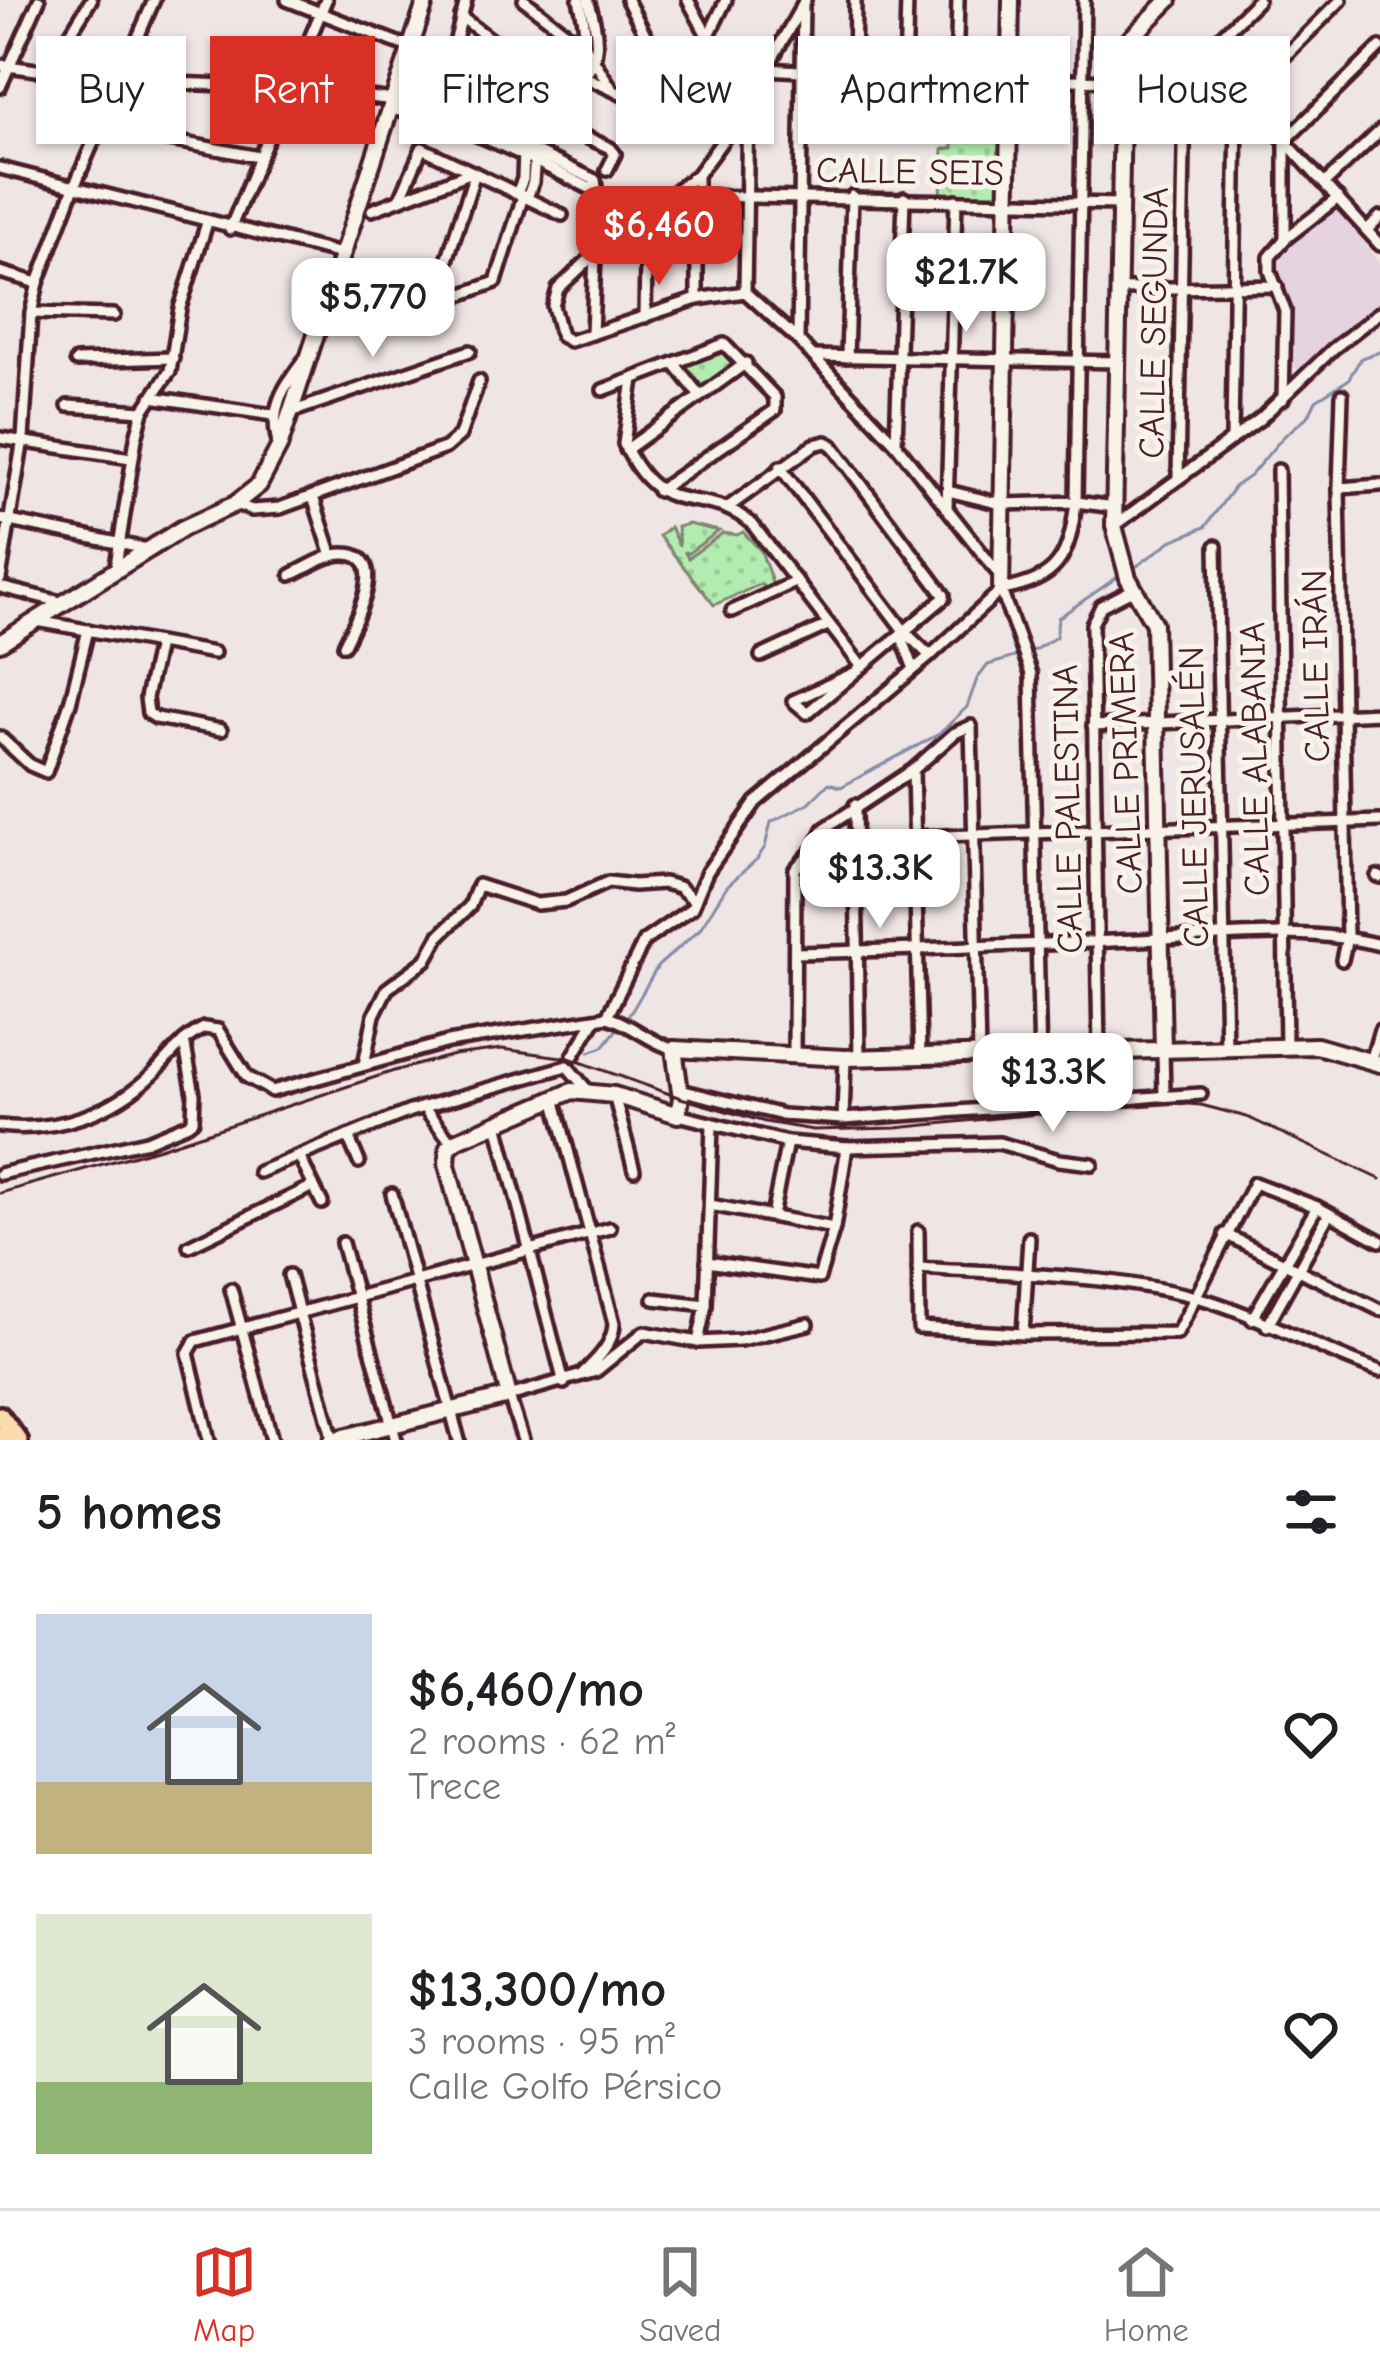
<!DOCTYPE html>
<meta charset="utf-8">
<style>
body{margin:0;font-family:"Comic Neue",sans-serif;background:#f2f2f2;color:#202124;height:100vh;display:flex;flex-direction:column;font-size:45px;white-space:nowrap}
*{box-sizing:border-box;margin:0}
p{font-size:39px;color:#757577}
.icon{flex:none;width:66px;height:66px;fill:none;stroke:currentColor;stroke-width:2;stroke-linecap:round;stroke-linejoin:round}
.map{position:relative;height:1440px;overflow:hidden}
.sheet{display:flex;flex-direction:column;background:#fff;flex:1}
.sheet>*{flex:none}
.banner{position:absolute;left:36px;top:36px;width:1308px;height:108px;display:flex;gap:24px}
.price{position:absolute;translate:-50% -102px;padding:0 27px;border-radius:24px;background:#fff;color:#222;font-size:39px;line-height:78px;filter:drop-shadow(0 3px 6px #0008)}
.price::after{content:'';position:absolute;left:50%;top:72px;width:36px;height:27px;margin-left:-18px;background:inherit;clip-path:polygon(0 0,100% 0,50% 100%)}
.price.selected{background:#d93025;color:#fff}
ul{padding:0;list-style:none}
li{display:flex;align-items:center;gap:36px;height:300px;padding:0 36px}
li span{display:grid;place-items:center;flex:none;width:336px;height:240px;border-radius:0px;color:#555}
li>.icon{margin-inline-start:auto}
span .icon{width:144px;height:144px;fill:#fffc;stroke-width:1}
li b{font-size:51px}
h2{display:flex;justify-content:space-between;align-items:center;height:144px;padding:0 36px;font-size:51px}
.tag{padding:0 42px;border-radius:0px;background:#fff;box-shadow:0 3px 9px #0004;font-size:42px;line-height:108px}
.tag.selected{background:#d93025;color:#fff}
.dock{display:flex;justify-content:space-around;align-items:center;height:168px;border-top:3px solid #e0e0e0;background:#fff;font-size:33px;color:#757577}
.dock a{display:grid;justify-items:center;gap:6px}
.dock .selected{color:#d93025}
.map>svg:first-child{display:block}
.built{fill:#e5d4e0}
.grass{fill:url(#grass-dots);stroke:#7e866e;stroke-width:3}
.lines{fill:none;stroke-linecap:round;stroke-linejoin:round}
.stream{stroke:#858ca5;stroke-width:3}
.street-casing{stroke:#4a1f2b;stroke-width:18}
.secondary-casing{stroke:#4a1f2b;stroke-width:22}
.primary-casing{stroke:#4a1f2b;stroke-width:24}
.street{stroke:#f7f3e8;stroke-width:9}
.secondary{stroke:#f7f3e8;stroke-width:14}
.primary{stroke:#fcdcac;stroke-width:15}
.rail{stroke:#4a1f2b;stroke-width:3}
.labels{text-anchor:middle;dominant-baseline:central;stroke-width:10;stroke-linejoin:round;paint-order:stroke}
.street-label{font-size:36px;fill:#4a1f2b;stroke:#f7f3e8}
</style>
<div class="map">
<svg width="1380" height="1440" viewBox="0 0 1380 1440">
<defs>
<pattern id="grass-dots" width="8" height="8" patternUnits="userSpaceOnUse" patternTransform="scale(3)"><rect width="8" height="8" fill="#b3ecb0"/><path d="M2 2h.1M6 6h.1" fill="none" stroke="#9bca98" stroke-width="1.8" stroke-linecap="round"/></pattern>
</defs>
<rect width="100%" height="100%" fill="#efe5e4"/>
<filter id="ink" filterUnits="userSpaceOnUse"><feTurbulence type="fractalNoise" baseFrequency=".00833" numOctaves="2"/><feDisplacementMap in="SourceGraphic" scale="24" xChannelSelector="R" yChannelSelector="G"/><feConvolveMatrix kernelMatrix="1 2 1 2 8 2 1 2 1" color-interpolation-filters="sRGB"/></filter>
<g filter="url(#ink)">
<path class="built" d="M1339,204L1380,265V304L1339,332L1301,367L1291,369L1293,313L1273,274V252Z"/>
<g class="grass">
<path d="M1004,88L1001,197L941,196L943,149L953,148L954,89Z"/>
<path d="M725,347L738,363L700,390L680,366Z"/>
<path d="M688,524L719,531L687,554L684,551L688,558L723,533L737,535L743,532L761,551L773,585L765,589L761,584L714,605L659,536L670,527L679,546L677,527Z"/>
</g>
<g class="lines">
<g class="stream">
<path d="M1133,569L1171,541L1205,527L1234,487L1250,476L1283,437L1309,415L1316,400L1348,380L1361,358L1380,352"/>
<path d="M589,1052L603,1047L633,1009L658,966L700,929L727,886L757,859L765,847L771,822L809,803L829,783L841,787L939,734L967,707L977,679L988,665L1031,652L1056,637L1058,618L1119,576"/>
</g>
<defs>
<g id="street">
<path d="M287,0L411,48"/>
<path d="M466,0L447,74L610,148L615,154L607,170"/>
<path d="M524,0L586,48L612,89"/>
<path d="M627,0L663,68"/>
<path d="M688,0L708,37L726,0"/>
<path d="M805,0L738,120L697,175L620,230L558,289L553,306L561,336L570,341L697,299L745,292L798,340L896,444L1001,577"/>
<path d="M461,17L554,87"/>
<path d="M1125,51L1235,133"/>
<path d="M0,65L117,81L286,87L394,100"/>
<path d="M766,69L905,77L1123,81"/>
<path d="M46,73L91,0"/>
<path d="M579,74L640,103"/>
<path d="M854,75L855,0"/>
<path d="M905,77L907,0"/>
<path d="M956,78L958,0"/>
<path d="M1172,85L1258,0"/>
<path d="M0,87L39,0"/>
<path d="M1242,100L1285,141L1380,245"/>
<path d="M391,109C463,123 525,156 589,188L596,187L595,180L486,128L396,95"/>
<path d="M100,127L259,157"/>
<path d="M485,130L499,105C560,83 601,78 579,0"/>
<path d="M498,137L512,112C574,89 615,80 588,0"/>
<path d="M0,168L341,254"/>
<path d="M697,175V299"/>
<path d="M1325,183L1380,131"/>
<path d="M517,193L523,179L524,151"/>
<path d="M698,196L1121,204"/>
<path d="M527,198L533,182L535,156"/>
<path d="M400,199L422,148L562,215"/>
<path d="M372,210L472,172"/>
<path d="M230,229L326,0"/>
<path d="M1367,230L1380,217"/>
<path d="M1285,239V141L1380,47"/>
<path d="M0,272L38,283"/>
<path d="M1121,289L1277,286"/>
<path d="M745,292L748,105"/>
<path d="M433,304L475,173"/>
<path d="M413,312L496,282L523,196"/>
<path d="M31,313L114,315"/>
<path d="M645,317L647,208"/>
<path d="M592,334L595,256"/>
<path d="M798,340L803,4"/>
<path d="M813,356L1118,362"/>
<path d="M847,357L852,196"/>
<path d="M76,361L173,358"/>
<path d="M674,363L700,396"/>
<path d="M633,379L624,444C663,526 702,481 752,524L862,667"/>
<path d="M603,390L724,344L775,397V410L658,491"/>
<path d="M1342,395L1339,488L1347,937L1342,960"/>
<path d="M151,397L273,415"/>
<path d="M1283,399L1285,311L1270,271V257L1285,239L1338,198"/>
<path d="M68,406L143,411"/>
<path d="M291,412L470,351"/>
<path d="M1232,437L1237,112L1246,95L1341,0"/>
<path d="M0,438L131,458"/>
<path d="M278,442C269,409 283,387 304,360"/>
<path d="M896,444L904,198"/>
<path d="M626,450L746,363"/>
<path d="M780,467L905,632L930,656"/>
<path d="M1278,470L1286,1048"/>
<path d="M1178,478L1185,96"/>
<path d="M1339,488L1380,485"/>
<path d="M948,491L1001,504L1076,502L1115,507"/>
<path d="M313,497L332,556"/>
<path d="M235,504L252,510L280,508L445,448L460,435L479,381"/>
<path d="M947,507L956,200"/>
<path d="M727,508L814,445L826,442L832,445L944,595V598L807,713L793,701L856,672"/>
<path d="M0,519L152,550"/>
<path d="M1114,526L1260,419L1333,349L1380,312"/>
<path d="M1216,546L1226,1048"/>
<path d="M115,572L136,438L143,411L170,371L180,308L207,223"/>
<path d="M291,575C307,568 328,553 345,554C392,555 353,626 344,645"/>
<path d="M0,579L23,439L31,313L38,283L74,187L154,0"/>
<path d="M0,587L65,603"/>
<path d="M1001,590C1059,580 1069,558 1076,502L1084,0"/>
<path d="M1001,590L1031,674L1041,1107"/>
<path d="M732,611L797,581"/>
<path d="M37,621L214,653"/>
<path d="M901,635L914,669"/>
<path d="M158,644L146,698L148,713L156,718L221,730"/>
<path d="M761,656L828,625"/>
<path d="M1093,726L1380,713"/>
<path d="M0,737L30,765L46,772L70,703L88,630"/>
<path d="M913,770L920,1056"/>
<path d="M855,805L859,1058"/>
<path d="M915,837L1380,821"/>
<path d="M1377,876L1380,877"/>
<path d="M795,953C918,950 1039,944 1161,939C1233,936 1310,927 1380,945"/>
<path d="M607,1017L644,941L692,908L707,872L756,802L930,656L1001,590"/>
<path d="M1163,1051L1164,1094"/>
<path d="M1099,1052L1092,624L1101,606L1134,589"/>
<path d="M573,1056L595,1020"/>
<path d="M794,1056L795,869L814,849L824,829L913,770L955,733L971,726L979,1054"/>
<path d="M1371,1061L1380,1030"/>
<path d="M364,1065L374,1015L387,989L426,960L440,935L470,906L478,885L537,904L566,901L608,882L634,885L664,883L679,887L695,901"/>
<path d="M567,1066L588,1091"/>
<path d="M680,1090L783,1115L843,1119L1201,1094"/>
<path d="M614,1095L634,1170"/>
<path d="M554,1098L614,1323C614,1343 597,1360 583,1373"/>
<path d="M423,1107L452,1143"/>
<path d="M678,1115L787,1142L847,1147L999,1143L1059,1160L1092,1164"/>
<path d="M843,1119L845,1058"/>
<path d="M497,1124L564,1383"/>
<path d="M0,1126C56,1133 115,1112 155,1072C170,1056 183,1038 204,1028L218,1030L247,1077L272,1091L448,1042L607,1017C631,1023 648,1042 674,1049"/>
<path d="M348,1136L359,1162"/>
<path d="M299,1156L322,1203"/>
<path d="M259,1172L410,1111L567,1066"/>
<path d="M0,1174L147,1141L188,1124L193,1120L194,1094L184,1041"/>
<path d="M392,1194L459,1440"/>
<path d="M710,1205L834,1228"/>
<path d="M772,1216L787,1142"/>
<path d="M918,1231L919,1328L1023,1334L1177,1333L1254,1183L1317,1207L1380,1241"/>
<path d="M1225,1234L1380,1310"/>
<path d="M342,1243L396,1440"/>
<path d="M189,1246L313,1186"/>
<path d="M707,1262L819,1278L834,1228L847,1147"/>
<path d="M918,1268C1009,1274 1103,1274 1192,1296C1255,1312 1317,1350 1380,1371"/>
<path d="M289,1275L333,1440"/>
<path d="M231,1289L272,1440"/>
<path d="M654,1299L706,1305"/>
<path d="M1252,1319L1317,1207"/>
<path d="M1267,1326L1329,1214"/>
<path d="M1023,1334L1029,1238"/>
<path d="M698,1342L706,1305L712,1125"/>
<path d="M209,1440L188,1353L195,1341L610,1228"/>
<path d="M523,1440L509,1396L596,1371L644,1332L698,1342L740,1340L808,1324"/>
</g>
<g id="secondary">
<path d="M1001,590L1011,0"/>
<path d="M0,643L183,528L235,504L259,485L279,447L426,0"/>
<path d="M1163,1051L1154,624L1128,578L1114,526L1123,59L1130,39L1169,0"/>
<path d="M332,1440L509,1396L447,1165L448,1148L458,1140L572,1091L614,1095L678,1115L681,1098L674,1049L845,1058L1317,1046L1380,1064"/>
</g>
<g id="primary">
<path d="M0,1415L19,1440"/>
<path d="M0,1434L6,1440"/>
</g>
</defs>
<use href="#street" class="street-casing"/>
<use href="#secondary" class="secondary-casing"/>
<use href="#primary" class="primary-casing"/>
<use href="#street" class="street"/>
<use href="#secondary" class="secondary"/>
<use href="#primary" class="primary"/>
<path class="rail" d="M0,1193L160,1148L394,1071L454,1055L502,1049L569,1058L681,1098L765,1122L813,1130L896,1128L1158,1102L1201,1105L1247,1117L1380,1179"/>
</g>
</g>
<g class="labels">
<g class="street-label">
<text transform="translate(910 172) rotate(1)">CALLE SEIS</text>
<text transform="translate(1154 323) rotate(-89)">CALLE SEGUNDA</text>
<text transform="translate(1316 666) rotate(-91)">CALLE IRÁN</text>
<text transform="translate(1255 759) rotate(-91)">CALLE ALABANIA</text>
<text transform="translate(1126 763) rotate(-92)">CALLE PRIMERA</text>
<text transform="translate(1194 797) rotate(-91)">CALLE JERUSALÉN</text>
<text transform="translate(1068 809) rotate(-91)">CALLE PALESTINA</text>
</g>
</g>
</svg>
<b class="price selected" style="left:659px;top:288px">$6,460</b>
<b class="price" style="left:966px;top:335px">$21.7K</b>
<b class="price" style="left:373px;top:360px">$5,770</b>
<b class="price" style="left:880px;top:931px">$13.3K</b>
<b class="price" style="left:1053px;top:1135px">$13.3K</b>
<div class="banner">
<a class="tag">Buy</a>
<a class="tag selected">Rent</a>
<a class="tag">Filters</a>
<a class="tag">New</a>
<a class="tag">Apartment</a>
<a class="tag">House</a>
</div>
</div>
<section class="sheet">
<h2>5 homes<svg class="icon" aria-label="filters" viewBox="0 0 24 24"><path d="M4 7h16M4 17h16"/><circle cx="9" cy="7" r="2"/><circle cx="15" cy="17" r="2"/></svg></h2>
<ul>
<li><span style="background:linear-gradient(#c9d6e8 70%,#c2b280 0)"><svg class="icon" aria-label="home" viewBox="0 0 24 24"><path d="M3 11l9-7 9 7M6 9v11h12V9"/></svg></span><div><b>$6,460/mo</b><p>2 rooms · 62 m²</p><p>Trece</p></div><svg class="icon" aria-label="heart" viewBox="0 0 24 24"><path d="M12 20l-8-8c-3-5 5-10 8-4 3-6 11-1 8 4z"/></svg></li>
<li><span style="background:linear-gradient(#dfe7d0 70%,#8fb573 0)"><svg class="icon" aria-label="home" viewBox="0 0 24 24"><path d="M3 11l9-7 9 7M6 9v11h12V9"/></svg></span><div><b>$13,300/mo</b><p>3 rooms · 95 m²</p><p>Calle Golfo Pérsico</p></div><svg class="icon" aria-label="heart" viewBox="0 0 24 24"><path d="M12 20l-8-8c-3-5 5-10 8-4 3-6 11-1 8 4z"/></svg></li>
</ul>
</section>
<nav class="dock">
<a class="selected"><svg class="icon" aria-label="map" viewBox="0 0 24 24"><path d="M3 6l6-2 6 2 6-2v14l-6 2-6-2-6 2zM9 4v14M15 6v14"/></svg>Map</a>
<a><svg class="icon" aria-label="saved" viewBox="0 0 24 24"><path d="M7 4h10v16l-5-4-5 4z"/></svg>Saved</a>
<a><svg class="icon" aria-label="home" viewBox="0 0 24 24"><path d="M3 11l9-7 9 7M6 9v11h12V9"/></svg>Home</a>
</nav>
